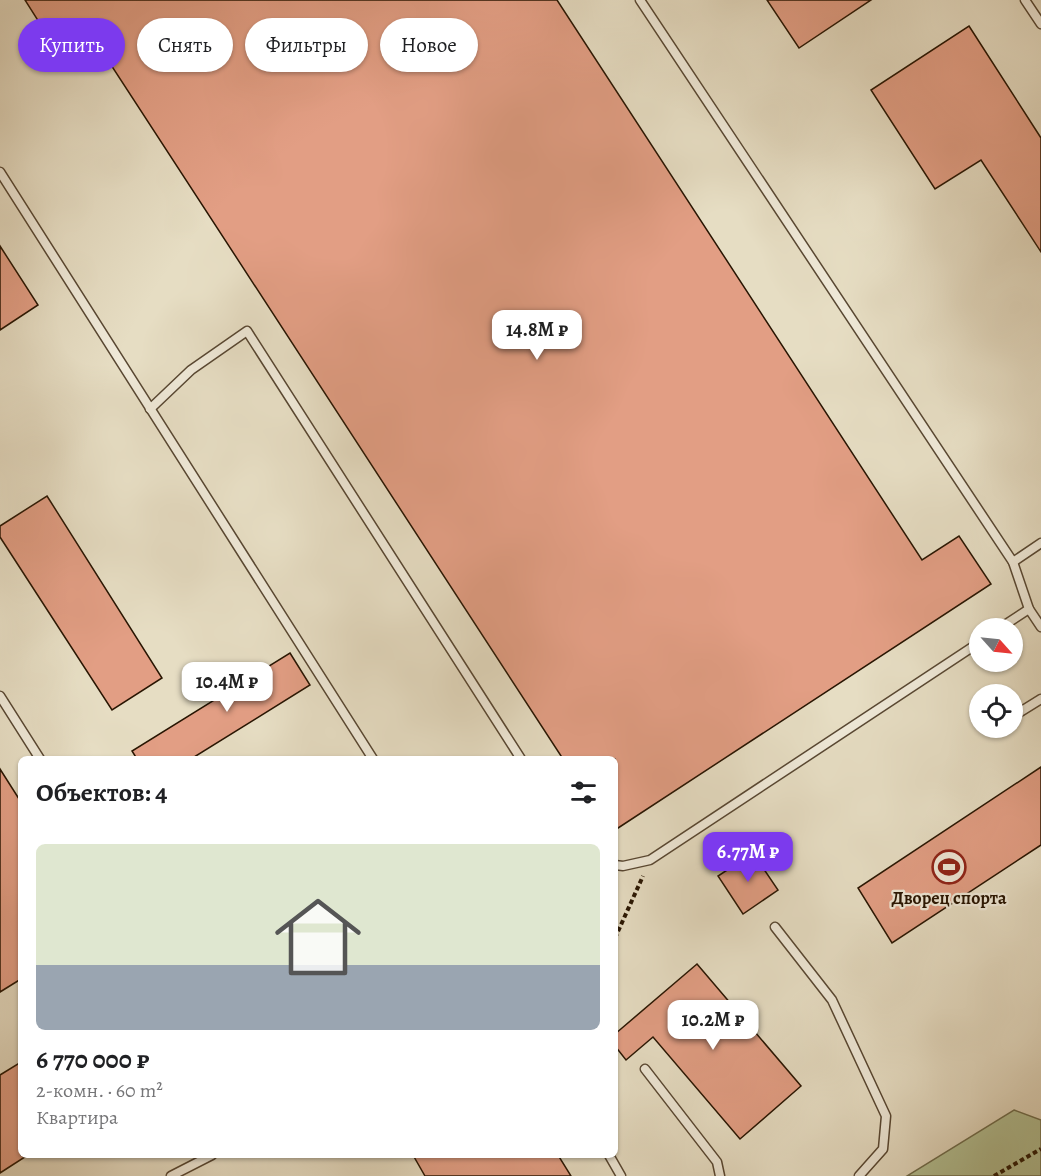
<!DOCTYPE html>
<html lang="ru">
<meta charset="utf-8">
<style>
body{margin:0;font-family:Alegreya,serif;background:#f6f6f6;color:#202124;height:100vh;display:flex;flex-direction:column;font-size:22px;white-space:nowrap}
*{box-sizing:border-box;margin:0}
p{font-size:20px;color:#757577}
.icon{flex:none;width:33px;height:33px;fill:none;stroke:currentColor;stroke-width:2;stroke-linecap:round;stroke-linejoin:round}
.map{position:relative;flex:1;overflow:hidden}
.drawer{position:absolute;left:18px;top:756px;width:600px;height:402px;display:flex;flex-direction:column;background:#fff;border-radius:9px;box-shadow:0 2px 4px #0004}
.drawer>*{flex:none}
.banner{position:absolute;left:18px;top:18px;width:600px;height:54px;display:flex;gap:12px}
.needle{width:39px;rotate:117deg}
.fabs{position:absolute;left:969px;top:618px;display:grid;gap:12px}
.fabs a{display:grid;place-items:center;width:54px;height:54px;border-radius:50%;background:#fff;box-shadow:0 2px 4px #0004;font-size:30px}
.price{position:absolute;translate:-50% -51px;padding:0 14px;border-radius:12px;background:#fff;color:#222;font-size:20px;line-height:39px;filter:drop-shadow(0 2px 3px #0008)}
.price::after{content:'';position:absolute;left:50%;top:36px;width:18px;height:14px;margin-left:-9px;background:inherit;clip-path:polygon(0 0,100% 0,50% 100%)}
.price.active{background:#7c3aed;color:#fff}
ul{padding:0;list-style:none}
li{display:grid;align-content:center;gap:12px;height:318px;padding:0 18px}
li span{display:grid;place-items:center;height:186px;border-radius:9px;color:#555}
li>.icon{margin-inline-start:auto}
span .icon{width:108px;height:108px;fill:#fffc;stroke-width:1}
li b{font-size:26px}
h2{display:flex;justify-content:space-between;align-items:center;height:72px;padding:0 18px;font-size:26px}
.pill{padding:0 21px;border-radius:27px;background:#fff;box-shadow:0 2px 4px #0004;font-size:21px;line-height:54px}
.pill.active{background:#7c3aed;color:#fff}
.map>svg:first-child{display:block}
.green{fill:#b3c295;stroke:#6e6c4c;stroke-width:1.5}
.building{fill:#e29e84;stroke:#281502;stroke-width:1.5}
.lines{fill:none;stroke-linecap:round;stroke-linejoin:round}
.lane-casing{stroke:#584732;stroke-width:11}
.path{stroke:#281502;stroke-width:4;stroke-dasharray:4.5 3;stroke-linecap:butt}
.lane{stroke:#efe9d8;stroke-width:8}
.labels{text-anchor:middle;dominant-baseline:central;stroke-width:4.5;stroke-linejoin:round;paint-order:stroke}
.poi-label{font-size:18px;font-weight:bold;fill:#281502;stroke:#efe9d8}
</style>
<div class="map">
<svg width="1041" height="1176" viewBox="0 0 1041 1176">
<rect width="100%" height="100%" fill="#e6ddc3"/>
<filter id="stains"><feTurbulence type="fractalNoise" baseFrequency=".00333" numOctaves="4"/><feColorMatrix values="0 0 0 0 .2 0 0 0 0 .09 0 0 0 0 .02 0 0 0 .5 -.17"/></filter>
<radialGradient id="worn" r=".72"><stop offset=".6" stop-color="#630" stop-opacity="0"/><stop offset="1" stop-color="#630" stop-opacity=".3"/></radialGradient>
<path class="green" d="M1014,1110L1041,1120V1176H907Z"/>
<g class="building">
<path d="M25,0H557L922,560L959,536L991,584L615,830V759H563L87,28L56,49Z"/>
<path d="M767,0H871L799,48Z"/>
<path d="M969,26L1041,138V252L981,160L935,189L871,90Z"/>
<path d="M0,246L38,305L0,330Z"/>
<path d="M47,496L162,678L112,710L0,537V526Z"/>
<path d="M290,653L310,685L191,759H137L132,751Z"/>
<path d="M1041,767V845L892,943L858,888Z"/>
<path d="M0,769L21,802V979L0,992Z"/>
<path d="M753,853L778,890L743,914L718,876Z"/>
<path d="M697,964L801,1086L740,1139L653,1037L626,1060L615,1046V1034Z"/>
<path d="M21,1062V1155H28L0,1173V1075Z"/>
<path d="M413,1155H558L571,1176H425Z"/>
</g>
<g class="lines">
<defs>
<g id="lane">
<path d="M640,0L1013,562L1029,609L1041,627"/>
<path d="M1025,0L1041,24"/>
<path d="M0,172L373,759"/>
<path d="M150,409L191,370L247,331L521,759"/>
<path d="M1013,562L1041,543"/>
<path d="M1000,628L1029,609"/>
<path d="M0,696L40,759"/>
<path d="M1012,717L1041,699"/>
<path d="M991,731L996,728"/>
<path d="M615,865L623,866L650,860L980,642"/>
<path d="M775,927L832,1000L886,1116L883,1149L859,1176"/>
<path d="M645,1069L717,1162L720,1176"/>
<path d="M609,1155L621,1176"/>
<path d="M171,1176L212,1155"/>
</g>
</defs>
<use href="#lane" class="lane-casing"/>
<g class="path">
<path d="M615,938L643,876"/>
<path d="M994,1176L1041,1149"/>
</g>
<use href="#lane" class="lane"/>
</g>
<defs>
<symbol id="stadium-ring" viewBox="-11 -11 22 22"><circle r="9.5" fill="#efe9d8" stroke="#8f2418" stroke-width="1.5"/><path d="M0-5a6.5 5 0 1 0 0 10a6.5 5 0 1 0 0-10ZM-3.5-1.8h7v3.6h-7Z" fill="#8f2418"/></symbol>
</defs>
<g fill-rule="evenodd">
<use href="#stadium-ring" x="930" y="848" width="38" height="38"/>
</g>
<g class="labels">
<g class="poi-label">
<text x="949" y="898">Дворец спорта</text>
</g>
</g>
<rect width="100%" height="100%" filter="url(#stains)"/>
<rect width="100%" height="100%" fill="url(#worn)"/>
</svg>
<div class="fabs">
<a><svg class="needle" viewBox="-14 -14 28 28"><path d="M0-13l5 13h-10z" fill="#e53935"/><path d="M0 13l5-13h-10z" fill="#757577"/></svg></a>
<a><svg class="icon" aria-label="locate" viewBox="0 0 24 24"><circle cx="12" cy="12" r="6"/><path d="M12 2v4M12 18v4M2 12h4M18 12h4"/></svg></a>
</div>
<b class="price" style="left:537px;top:361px">14.8M ₽</b>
<b class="price" style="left:227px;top:713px">10.4M ₽</b>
<b class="price active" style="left:748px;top:883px">6.77M ₽</b>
<b class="price" style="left:713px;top:1051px">10.2M ₽</b>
<div class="banner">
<a class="pill active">Купить</a>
<a class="pill">Снять</a>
<a class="pill">Фильтры</a>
<a class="pill">Новое</a>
</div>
<section class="drawer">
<h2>Объектов: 4<svg class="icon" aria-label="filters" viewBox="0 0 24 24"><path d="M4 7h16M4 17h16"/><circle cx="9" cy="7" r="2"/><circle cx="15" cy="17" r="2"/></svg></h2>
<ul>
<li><span style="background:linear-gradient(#dfe7d0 65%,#9aa5b1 0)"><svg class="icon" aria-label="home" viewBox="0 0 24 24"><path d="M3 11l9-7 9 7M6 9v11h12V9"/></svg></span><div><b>6 770 000 ₽</b><p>2-комн. · 60 m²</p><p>Квартира</p></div></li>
</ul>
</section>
</div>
